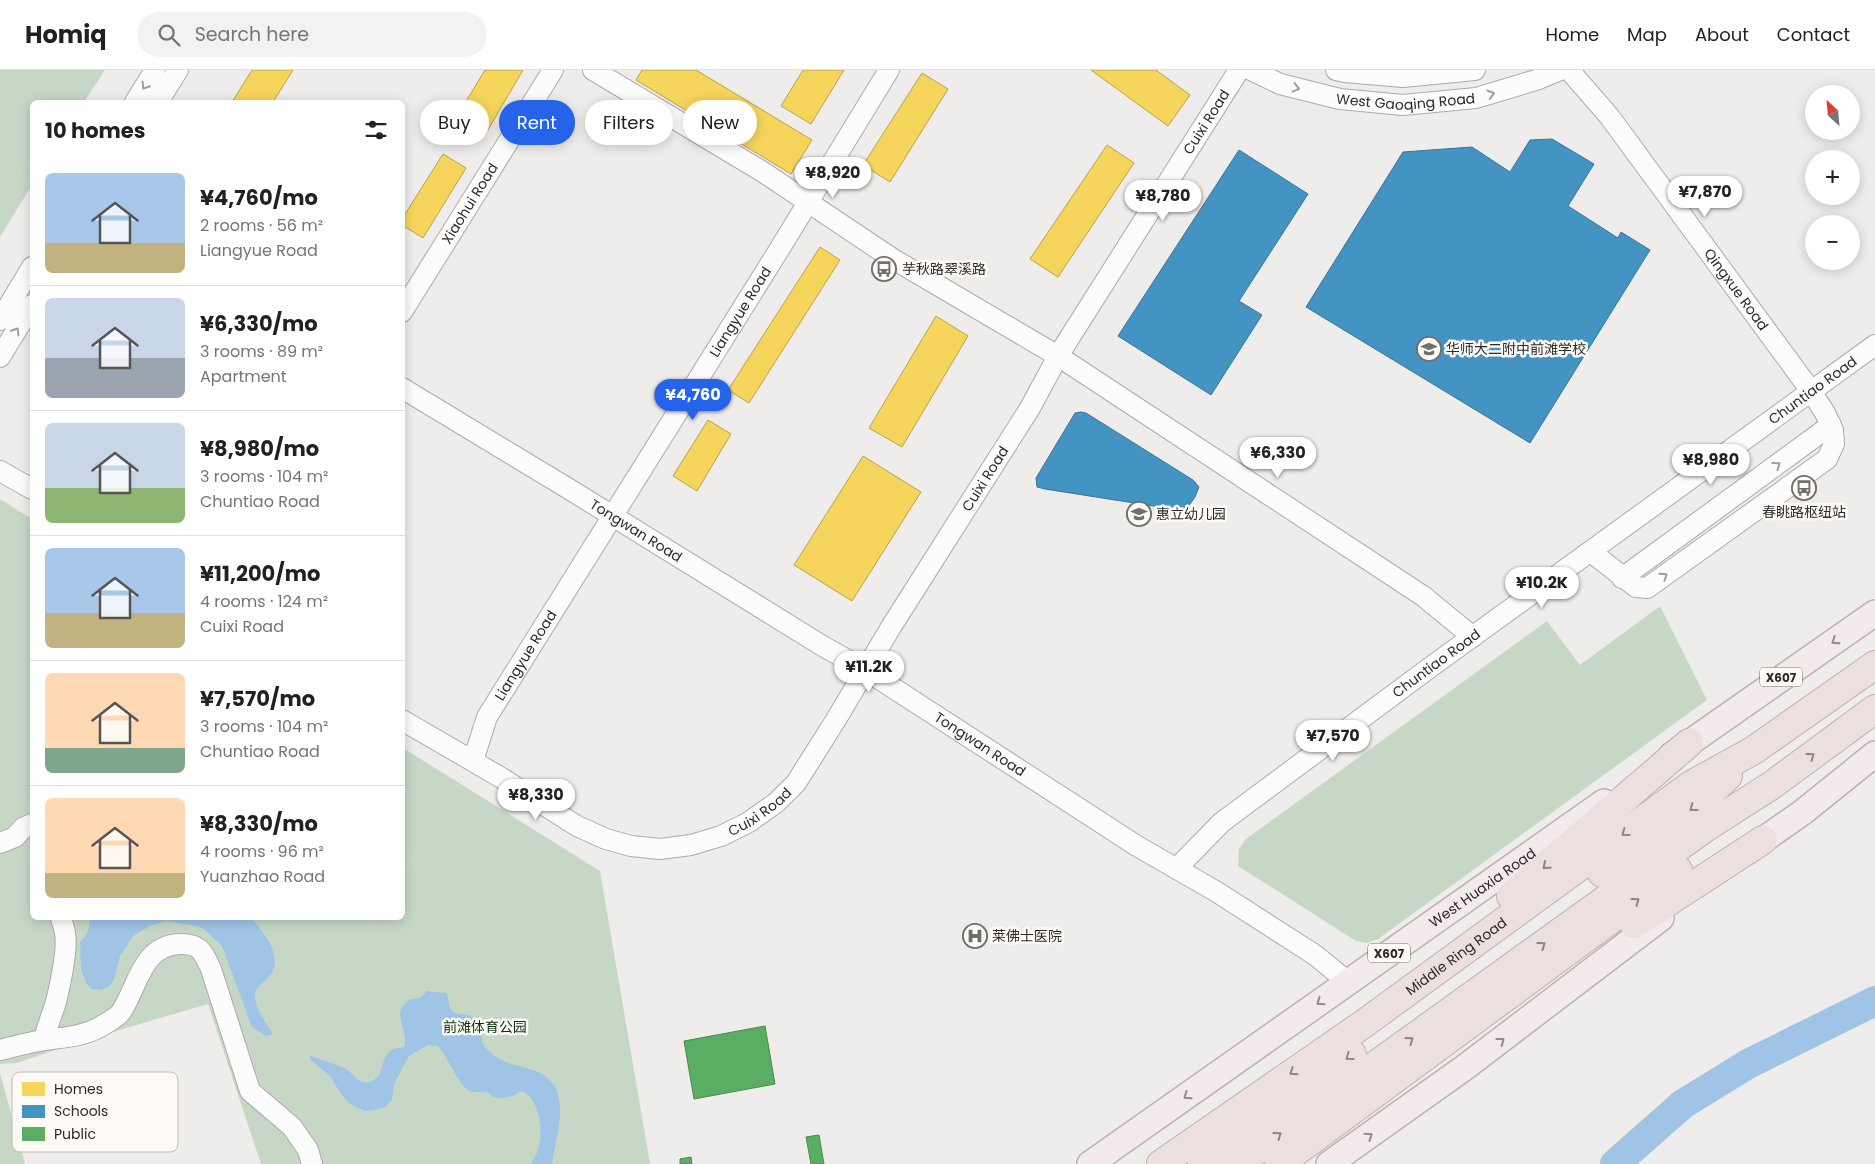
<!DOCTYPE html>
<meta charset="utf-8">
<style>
body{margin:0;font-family:Poppins,"Noto Sans SC",sans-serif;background:#f2f2f2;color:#202124;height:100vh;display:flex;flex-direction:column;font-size:19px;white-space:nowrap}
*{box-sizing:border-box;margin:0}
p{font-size:16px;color:#757577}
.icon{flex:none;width:28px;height:28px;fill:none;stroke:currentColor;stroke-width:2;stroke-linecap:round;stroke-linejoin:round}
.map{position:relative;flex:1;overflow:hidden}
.side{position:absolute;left:30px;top:30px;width:375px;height:820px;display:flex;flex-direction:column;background:#fff;border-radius:8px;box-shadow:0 2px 12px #0003}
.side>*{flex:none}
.hud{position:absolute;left:420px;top:30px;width:475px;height:45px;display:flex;gap:10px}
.needle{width:32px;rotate:334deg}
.controls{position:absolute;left:1805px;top:15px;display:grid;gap:10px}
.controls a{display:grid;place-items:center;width:55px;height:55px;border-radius:50%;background:#fff;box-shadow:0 2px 12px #0003;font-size:25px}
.price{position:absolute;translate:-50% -42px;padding:0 11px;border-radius:18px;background:#fff;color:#222;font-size:16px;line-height:32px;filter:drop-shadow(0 1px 2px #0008)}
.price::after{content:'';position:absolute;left:50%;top:30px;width:15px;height:11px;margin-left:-8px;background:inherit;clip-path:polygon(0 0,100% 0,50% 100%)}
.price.active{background:#2563eb;color:#fff}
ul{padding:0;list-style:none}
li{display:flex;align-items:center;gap:15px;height:125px;padding:0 15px}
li+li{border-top:1px solid #e0e0e0}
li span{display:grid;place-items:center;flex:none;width:140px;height:100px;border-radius:8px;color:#555}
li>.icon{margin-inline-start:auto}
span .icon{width:60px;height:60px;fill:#fffc;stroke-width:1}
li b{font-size:21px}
h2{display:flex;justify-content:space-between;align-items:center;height:60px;padding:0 15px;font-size:21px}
.chip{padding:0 18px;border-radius:22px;background:#fff;box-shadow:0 2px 12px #0003;font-size:18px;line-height:45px}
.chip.active{background:#2563eb;color:#fff}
header{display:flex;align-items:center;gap:30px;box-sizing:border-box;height:70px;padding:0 25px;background:#fff;border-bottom:1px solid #e0e0e0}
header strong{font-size:24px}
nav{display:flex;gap:28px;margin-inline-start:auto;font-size:18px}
.search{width:350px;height:45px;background:#f2f2f2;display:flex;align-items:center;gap:12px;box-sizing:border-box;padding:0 18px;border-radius:28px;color:#757577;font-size:19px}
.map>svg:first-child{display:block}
.green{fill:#c6d8c5}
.water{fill:#9fc4e6}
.homes{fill:#f6d55c;stroke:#baa24d}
.schools{fill:#4393c3;stroke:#3c7495}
.public{fill:#5aae61;stroke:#4c8750}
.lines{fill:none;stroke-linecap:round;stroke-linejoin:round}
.river{stroke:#9fc4e6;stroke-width:30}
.minor-casing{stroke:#acaba9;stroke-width:22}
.major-casing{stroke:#bfafaf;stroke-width:28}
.highway-casing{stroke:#bfafaf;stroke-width:30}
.path{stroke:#d8d8d7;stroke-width:3;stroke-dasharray:1 4;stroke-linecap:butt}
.minor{stroke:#fdfcfc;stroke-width:20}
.major{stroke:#f3eaeb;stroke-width:25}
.highway{stroke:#ecdfdf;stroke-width:28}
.oneway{stroke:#9f9e9e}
.oneway2{stroke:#908a8a}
.oneway3{stroke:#8c8584}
.labels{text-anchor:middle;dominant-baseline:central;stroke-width:5;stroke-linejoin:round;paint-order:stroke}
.shield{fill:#fefaf6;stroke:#6c6967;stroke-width:1}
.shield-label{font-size:12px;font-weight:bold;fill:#2d2b2a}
.street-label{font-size:14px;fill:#2d2b2a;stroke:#fefaf6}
.poi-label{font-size:14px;fill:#2d2b2a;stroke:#fefaf6;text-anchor:start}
.park-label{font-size:14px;fill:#0e3513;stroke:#fefaf6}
.key{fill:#fefaf6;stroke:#bfbcb9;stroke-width:1}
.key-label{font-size:14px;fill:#2d2b2a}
</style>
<header>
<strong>Homiq</strong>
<div class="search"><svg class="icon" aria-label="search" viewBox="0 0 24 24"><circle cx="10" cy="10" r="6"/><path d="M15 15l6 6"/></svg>Search here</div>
<nav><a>Home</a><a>Map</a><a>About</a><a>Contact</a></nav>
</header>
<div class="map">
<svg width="1875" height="1094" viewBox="0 0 1875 1094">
<rect width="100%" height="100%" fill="#efedeb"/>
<g class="green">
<path d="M0,0H105L84,32H32V115L0,167Z"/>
<path d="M0,429L32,449V848H402L403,678L600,801L650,1094H261L208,934L79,972L17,993L0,994Z"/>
<path d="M1660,536L1707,630L1378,869L1367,873L1356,871L1238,796L1239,779L1246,769L1547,551L1580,595Z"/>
<path d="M0,1003L25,1094H0Z"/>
</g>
<g class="water">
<path d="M89,848L252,849C266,865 287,891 266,910C262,914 255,918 255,925C255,939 266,953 273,964L266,966L252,957L222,876L204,859L192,855L166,851L152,855L134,865L120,886L114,910L110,916L101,920L92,919L86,913L81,899L80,872C87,866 91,857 89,848Z"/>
<path d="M427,921L446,923C450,928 447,936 452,941C456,945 463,943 468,945C473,947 480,952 485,956C484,961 481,965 482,970C483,977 486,978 491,982C493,984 493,986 496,987C516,1000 548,995 557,1022C565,1045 555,1071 552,1094H531C533,1089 537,1085 538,1080C544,1062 540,1029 522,1021C515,1026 500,1031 492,1026C489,1024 490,1023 486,1022C481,1021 475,1023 470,1021C459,1017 448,987 438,976L428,975L409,986L394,1014L392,1030L385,1037L375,1040L365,1041L350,1034L341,1024L330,1006L310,989V986C312,986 343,997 346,999C355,1004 358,1015 369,1012C385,1008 379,991 390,981C394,978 399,978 404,977C410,960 388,942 411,929C420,929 421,927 427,921Z"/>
</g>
<g class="homes">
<path d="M252,0H293L273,32H232Z"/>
<path d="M485,0H523L485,65L456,48Z"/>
<path d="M642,0H696L812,70L791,104L636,10Z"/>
<path d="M803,0H844L811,54L781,36Z"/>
<path d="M1091,0H1156L1190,25L1168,56Z"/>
<path d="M922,3L948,19L890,112L863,95Z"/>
<path d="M1107,75L1134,93L1058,207L1030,189Z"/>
<path d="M443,84L466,98L423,168L402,155V149Z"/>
<path d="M820,177L840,190L749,333L728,320Z"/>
<path d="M936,246L968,266L902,377L869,358Z"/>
<path d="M708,350L731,364L697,421L673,406Z"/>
<path d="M863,386L921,422L852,531L794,495Z"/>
</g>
<g class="schools">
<path d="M1552,69L1594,94L1568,136L1618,168L1621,162L1650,180L1530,373L1306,237L1403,82L1472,77L1510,102L1530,70Z"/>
<path d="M1239,80L1308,124L1239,231L1262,245L1211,325L1118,266Z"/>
<path d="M1081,342L1086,343L1193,410L1199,417L1195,427L1185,441L1045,419L1037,417L1036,408L1075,343Z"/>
</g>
<g class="public">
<path d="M765,956L775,1014L694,1029L684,971Z"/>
<path d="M819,1065L824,1094H811L806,1067Z"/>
<path d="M691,1087L692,1094H680V1089Z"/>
</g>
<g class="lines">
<path class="river" d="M1615,1094L1683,1034L1748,994L1875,931"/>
<defs>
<g id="minor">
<path d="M593,0L763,102L893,189L1058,286L1423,526L1473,567"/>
<path id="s1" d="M1251,0L1280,14L1340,29L1403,35L1476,28L1536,10L1560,0"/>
<path d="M1336,0L1345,2L1403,7L1475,0"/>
<path id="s2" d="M1569,0L1609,46L1811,321L1825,343L1833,360L1834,374L1827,389L1647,518L1636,517L1591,482"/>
<path d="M135,32L155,0"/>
<path d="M158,32L178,0"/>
<path id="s3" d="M402,242L553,0"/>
<path d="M0,250L32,197"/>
<path d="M0,287L32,235"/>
<path id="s4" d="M402,318L569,419L821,575L867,601L1137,776L1217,822L1315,885L1348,912"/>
<path d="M0,401L32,419"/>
<path d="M1622,508L1831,355"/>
<path id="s5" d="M402,650L500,707L577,756L606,769L631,776L660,779L691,775L721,766L749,752L777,732L796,713L837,648L891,557L1030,338L1058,286L1239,0"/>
<path id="s6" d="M473,691L487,647L777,183L889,0"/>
<path d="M0,773L15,767L23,758L32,754"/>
<path id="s7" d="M1177,798L1222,752L1432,596L1875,275"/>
<path d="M44,970C47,956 52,945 56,932C60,916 68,879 65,863C64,857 62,852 61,848"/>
<path d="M0,980C15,976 30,972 45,970C64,967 82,967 100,957C106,953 117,948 121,942C138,917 141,876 179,874C200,873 203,882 211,899L250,1021L292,1057L308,1080L312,1094"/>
</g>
<g id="major">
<path d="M1672,685L1875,543"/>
<path d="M1746,782L1803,742L1875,684"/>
<path id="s8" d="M1090,1094L1604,732"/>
<path d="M1329,1094L1464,998L1661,848"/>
</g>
<g id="highway">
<path d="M1602,803L1698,734L1728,706"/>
<path d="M1511,826L1689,673"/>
<path d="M1634,854L1763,770"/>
<path id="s9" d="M1161,1094L1362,955L1691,715L1754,680L1875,595"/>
<path d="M1202,1094L1352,984"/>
<path d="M1238,1094L1705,758L1772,715L1875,639"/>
<path d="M1279,1094L1678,800"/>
</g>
</defs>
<use href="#minor" class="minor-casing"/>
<use href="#major" class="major-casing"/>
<use href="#highway" class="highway-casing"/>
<g class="path">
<path d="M0,96L32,107"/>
<path d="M402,805L464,706"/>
<path d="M290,988L377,848"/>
</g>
<use href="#minor" class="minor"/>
<use href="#major" class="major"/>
<use href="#highway" class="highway"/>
</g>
<defs><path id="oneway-chevron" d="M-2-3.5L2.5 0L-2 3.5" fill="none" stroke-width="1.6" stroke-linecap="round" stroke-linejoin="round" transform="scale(1.25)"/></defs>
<g class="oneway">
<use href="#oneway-chevron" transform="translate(145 16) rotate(122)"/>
<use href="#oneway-chevron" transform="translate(1296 18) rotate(15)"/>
<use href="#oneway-chevron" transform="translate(1491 24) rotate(-16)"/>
<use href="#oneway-chevron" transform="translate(16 261) rotate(-58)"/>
<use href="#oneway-chevron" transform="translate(1777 395) rotate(-36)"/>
<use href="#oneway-chevron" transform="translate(1664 506) rotate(-35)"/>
</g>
<g class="oneway2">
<use href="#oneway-chevron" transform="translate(1835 571) rotate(146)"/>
<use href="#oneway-chevron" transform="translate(1320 932) rotate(145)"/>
<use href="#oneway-chevron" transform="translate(1501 971) rotate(-37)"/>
<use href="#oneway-chevron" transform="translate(1187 1026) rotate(145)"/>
<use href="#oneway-chevron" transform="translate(1369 1066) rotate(-35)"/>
</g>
<g class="oneway3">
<use href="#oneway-chevron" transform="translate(1811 686) rotate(-36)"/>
<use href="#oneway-chevron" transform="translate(1693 738) rotate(143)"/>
<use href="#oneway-chevron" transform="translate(1625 763) rotate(144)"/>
<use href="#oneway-chevron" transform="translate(1546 796) rotate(139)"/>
<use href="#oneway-chevron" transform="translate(1636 831) rotate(-36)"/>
<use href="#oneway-chevron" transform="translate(1542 875) rotate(-36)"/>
<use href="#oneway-chevron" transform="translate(1410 970) rotate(-36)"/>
<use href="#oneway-chevron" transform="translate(1349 987) rotate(144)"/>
<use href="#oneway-chevron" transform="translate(1293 1002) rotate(145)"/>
<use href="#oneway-chevron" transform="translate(1278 1065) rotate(-36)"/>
</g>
<defs>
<symbol id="bus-ring" viewBox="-11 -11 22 22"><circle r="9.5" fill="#fefaf6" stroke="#716f6e" stroke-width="1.5"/><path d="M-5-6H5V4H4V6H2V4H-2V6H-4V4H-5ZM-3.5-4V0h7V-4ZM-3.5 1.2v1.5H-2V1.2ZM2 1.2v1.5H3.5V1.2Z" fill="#716f6e"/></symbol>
<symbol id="school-ring" viewBox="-11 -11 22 22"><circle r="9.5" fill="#fefaf6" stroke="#716f6e" stroke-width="1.5"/><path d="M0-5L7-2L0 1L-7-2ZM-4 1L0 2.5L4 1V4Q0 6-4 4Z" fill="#716f6e"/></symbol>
<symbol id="hospital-ring" viewBox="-11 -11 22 22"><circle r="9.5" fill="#fefaf6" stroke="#716f6e" stroke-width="1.5"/><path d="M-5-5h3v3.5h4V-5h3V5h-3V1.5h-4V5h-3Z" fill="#716f6e"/></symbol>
</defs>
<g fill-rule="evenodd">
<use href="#bus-ring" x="870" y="185" width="28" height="28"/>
<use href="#school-ring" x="1415" y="265" width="28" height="28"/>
<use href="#bus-ring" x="1790" y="404" width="28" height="28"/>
<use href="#school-ring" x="1125" y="430" width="28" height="28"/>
<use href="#hospital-ring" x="961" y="852" width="28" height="28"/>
</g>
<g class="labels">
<g class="shield">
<rect x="1760" y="597.5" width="42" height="19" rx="4"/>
<rect x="1368" y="873.5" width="42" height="19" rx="4"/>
</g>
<g class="shield-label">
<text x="1781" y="607">X607</text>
<text x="1389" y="883">X607</text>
</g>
<g class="street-label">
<text stroke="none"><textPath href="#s1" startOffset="160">West Gaoqing Road</textPath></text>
<text stroke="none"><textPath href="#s5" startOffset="1225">Cuixi Road</textPath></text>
<text stroke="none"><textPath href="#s3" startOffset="128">Xiaohui Road</textPath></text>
<text stroke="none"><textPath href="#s2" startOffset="276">Qingxue Road</textPath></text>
<text stroke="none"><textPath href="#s6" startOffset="524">Liangyue Road</textPath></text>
<text stroke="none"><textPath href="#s7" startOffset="796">Chuntiao Road</textPath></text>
<text stroke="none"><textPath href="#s5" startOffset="805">Cuixi Road</textPath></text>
<text stroke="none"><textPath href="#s4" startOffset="274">Tongwan Road</textPath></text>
<text stroke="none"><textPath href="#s6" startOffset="119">Liangyue Road</textPath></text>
<text stroke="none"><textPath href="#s7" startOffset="331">Chuntiao Road</textPath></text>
<text stroke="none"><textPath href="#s4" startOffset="679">Tongwan Road</textPath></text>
<text stroke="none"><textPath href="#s5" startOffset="400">Cuixi Road</textPath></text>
<text stroke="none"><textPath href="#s8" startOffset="480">West Huaxia Road</textPath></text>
<text stroke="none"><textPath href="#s9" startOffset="361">Middle Ring Road</textPath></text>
</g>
<g class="poi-label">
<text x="902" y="199">芋秋路翠溪路</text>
<text x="1446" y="279">华师大二附中前滩学校</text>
<text x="1804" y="442" text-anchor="middle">春眺路枢纽站</text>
<text x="1156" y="444">惠立幼儿园</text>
<text x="992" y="866">莱佛士医院</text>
</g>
<g class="park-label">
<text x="485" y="957">前滩体育公园</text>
</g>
</g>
<rect x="12" y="1002" width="166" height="80" rx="8" class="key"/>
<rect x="22" y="1012" width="23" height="14" fill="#f6d55c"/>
<rect x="22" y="1035" width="23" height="13" fill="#4393c3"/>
<rect x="22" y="1057" width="23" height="14" fill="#5aae61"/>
<g class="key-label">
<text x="54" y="1024">Homes</text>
<text x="54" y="1046">Schools</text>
<text x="54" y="1069">Public</text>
</g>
</svg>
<div class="controls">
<a><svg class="needle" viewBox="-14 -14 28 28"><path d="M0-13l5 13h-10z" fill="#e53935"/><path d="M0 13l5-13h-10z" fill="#757577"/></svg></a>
<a>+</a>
<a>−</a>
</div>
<b class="price" style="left:833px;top:129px">¥8,920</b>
<b class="price" style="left:1705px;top:148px">¥7,870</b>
<b class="price" style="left:1163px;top:152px">¥8,780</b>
<b class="price active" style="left:693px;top:351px">¥4,760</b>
<b class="price" style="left:1278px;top:409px">¥6,330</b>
<b class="price" style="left:1711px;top:416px">¥8,980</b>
<b class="price" style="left:1542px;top:539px">¥10.2K</b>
<b class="price" style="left:869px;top:623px">¥11.2K</b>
<b class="price" style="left:1333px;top:692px">¥7,570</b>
<b class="price" style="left:536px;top:751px">¥8,330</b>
<div class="hud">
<a class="chip">Buy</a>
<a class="chip active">Rent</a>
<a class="chip">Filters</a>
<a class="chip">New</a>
</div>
<section class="side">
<h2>10 homes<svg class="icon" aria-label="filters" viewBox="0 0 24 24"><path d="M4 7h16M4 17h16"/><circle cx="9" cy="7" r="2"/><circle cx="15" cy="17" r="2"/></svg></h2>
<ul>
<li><span style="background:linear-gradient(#a9c7e8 70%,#c2b280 0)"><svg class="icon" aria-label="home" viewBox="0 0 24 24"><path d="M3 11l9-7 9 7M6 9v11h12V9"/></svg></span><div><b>¥4,760/mo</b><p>2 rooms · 56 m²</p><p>Liangyue Road</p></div></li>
<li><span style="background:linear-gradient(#c9d6e8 60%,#9aa5b1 0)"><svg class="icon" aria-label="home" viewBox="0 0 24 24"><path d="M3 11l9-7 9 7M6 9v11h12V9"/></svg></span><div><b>¥6,330/mo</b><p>3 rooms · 89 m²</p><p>Apartment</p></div></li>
<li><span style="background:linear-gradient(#c9d6e8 65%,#8fb573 0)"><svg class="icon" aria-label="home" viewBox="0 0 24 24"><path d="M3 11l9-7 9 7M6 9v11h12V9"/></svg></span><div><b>¥8,980/mo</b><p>3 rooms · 104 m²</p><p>Chuntiao Road</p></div></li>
<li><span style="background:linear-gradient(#a9c7e8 65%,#c2b280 0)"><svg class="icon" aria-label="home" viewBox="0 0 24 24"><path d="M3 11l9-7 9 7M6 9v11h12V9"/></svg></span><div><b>¥11,200/mo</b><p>4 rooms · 124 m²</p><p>Cuixi Road</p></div></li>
<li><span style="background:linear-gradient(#ffd9b3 75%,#7fa58c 0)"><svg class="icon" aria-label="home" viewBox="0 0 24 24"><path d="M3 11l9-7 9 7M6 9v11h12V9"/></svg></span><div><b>¥7,570/mo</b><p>3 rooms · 104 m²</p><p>Chuntiao Road</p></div></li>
<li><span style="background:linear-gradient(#ffd9b3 75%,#c2b280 0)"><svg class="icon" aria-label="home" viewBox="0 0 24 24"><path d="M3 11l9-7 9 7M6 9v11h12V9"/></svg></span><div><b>¥8,330/mo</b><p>4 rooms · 96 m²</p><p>Yuanzhao Road</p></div></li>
</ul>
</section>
</div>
